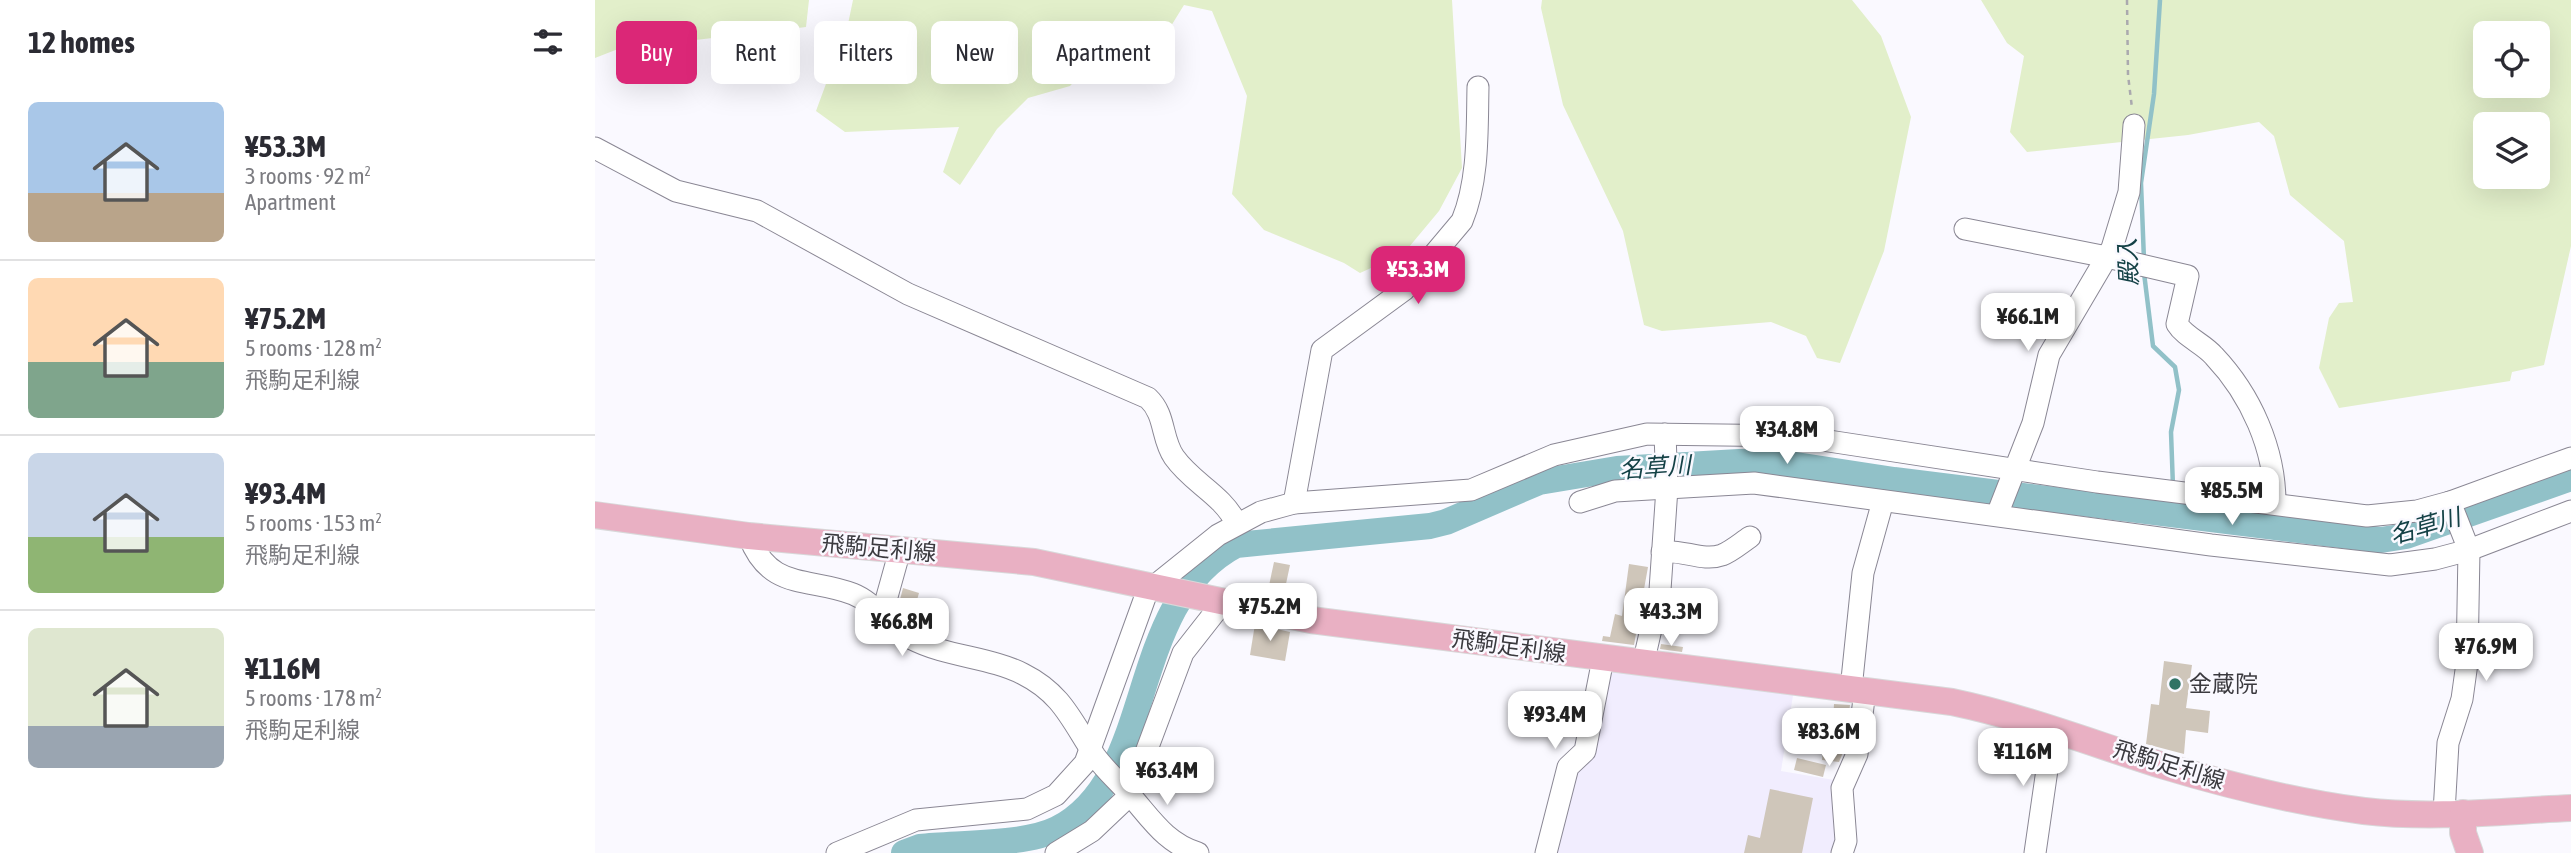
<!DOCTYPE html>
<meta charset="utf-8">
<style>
body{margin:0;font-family:"Asap Condensed","Noto Sans JP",sans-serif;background:#f2f2f3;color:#2b2b33;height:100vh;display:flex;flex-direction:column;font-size:26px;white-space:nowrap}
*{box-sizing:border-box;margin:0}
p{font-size:23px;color:#7c7c81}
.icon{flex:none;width:38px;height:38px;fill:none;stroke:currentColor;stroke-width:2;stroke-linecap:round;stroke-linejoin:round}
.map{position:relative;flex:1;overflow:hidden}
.sheet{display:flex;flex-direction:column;background:#fff;width:595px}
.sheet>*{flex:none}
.hud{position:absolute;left:21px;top:21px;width:665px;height:63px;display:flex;gap:14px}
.controls{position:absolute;left:1878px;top:21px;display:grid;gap:14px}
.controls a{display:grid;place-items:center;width:77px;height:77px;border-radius:10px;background:#fff;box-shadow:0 7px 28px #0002;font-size:35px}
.price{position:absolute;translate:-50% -60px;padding:0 16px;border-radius:14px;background:#fff;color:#222;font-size:23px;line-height:46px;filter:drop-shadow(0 2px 4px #0008)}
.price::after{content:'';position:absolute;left:50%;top:42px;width:21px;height:16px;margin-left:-10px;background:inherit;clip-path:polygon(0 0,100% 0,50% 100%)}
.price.on{background:#db2777;color:#fff}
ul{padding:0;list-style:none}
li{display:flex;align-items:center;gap:21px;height:175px;padding:0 28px}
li+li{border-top:2px solid #e1e1e2}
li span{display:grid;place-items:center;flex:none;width:196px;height:140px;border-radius:10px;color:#555}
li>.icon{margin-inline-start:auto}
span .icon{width:84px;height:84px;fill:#fffc;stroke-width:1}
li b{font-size:30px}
h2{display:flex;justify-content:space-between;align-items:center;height:84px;padding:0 28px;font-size:30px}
.chip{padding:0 24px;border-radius:10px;background:#fff;box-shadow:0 7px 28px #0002;font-size:24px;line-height:63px}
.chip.on{background:#db2777;color:#fff}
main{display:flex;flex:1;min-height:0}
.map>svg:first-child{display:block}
.built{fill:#f1edfe}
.green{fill:#e2efca;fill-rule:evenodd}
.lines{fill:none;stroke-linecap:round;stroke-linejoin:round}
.stream{stroke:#91c1c8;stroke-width:4.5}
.river{stroke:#91c1c8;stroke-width:26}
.building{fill:#cfc6ba}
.minor-casing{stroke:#8a8794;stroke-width:23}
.major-casing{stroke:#d8d8d9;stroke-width:28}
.path{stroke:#aaa9ae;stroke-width:2.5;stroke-dasharray:5 5;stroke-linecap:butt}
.minor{stroke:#fff;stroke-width:21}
.major{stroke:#e9b0c3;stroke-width:26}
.poi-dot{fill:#307364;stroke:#faf9ff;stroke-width:2.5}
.labels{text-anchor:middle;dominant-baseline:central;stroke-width:5;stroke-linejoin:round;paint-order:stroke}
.street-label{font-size:23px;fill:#3b3a3f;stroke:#faf9ff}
.poi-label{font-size:23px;fill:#3b3a3f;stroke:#faf9ff;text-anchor:start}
.water-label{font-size:24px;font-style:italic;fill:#144146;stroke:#faf9ff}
</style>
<main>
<section class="sheet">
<h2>12 homes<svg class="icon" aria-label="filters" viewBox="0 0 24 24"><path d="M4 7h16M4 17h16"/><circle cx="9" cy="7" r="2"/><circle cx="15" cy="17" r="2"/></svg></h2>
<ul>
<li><span style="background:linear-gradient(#a9c7e8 65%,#b9a48a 0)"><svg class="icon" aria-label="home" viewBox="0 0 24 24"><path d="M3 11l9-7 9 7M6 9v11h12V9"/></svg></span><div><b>¥53.3M</b><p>3 rooms · 92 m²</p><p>Apartment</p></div></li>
<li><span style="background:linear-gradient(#ffd9b3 60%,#7fa58c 0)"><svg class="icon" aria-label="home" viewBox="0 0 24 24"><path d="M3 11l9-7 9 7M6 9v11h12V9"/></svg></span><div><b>¥75.2M</b><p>5 rooms · 128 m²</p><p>飛駒足利線</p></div></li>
<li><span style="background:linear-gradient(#c9d6e8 60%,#8fb573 0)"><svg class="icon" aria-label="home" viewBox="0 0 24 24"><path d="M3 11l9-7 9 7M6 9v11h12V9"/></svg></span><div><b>¥93.4M</b><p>5 rooms · 153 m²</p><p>飛駒足利線</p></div></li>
<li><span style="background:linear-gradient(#dfe7d0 70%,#9aa5b1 0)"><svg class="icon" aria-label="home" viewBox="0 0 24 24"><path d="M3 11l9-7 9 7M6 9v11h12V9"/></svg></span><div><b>¥116M</b><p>5 rooms · 178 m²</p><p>飛駒足利線</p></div></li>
</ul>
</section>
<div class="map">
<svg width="1976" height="853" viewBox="0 0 1976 853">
<rect width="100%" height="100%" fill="#faf9ff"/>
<path class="built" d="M1019,667L1199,689L1186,771L1239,780L1241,853H958L979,771L1014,672Z"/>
<g class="green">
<path d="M0,0H214L211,27L23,49L0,58Z"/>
<path d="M258,0H857L867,168L844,211L809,253L765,273L749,263L669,230L637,194L652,96L617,11L589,5L563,47L499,60L475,86L433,98L402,129L365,185L348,172L364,127L250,132L221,111L253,24Z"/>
<path d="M947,0H1257L1286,36L1316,117L1289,251L1245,363L1222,358L1211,336L1176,322L1067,331L1049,325L1028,231L968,105L946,8Z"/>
<path d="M1386,0H1976V246L1949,365L1917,372L1915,381L1744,408L1724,368L1734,318L1744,303L1758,302L1749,241L1695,195L1679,136L1664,122L1593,135L1432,152L1415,132L1429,56L1412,43ZM1890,33H1942V86H1890ZM1890,124H1942V177H1890Z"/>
</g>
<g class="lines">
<g class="stream">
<path d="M1549,260L1546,183L1559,94L1565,0"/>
<path d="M1549,273L1558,346L1580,367L1584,390L1576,432L1578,487"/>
<path d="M1575,513L1577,499"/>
</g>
<path class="river" d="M309,853L325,847C363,843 430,845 462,829C564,777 529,604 641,545L835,526L851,522L944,482L1022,469L1144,462L1188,463L1299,480L1786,540L1811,536L1976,478"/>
</g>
<g class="building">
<path d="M679,562L695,565L688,598L672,595Z"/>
<path d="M1034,564L1053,567L1039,645L1007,641L1008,636L1015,637L1020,614L1027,616Z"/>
<path d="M308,588L324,593L316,621L302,611Z"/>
<path d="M660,624L695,632L690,661L655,655Z"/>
<path d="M1066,644L1088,647L1087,652L1065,649Z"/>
<path d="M1569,661L1597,665L1591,708L1615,711L1613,733L1591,730L1589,754L1551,744L1556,704L1564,705Z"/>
<path d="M1239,704L1255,705L1249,750L1244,762L1227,760L1229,738L1237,739Z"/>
<path d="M1202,758L1231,765L1228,777L1199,770Z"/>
<path d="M1175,789L1218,798L1207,853H1149L1153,835L1165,838Z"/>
</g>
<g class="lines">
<defs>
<g id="minor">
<path d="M0,148L81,191L162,211L313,294L553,398C571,415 566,438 579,457C598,484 626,493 642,524"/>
<path d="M1370,229L1512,257L1593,276L1582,324C1590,337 1609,344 1619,356C1656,395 1680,449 1680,503"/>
<path d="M985,502L1020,491L1159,483L1616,545L1795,565L1840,559L1874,550L1976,511"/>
<path d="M699,503L727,350L809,290L867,221C884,180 882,130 883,87"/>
<path d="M1402,515L1438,423L1454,355L1517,248L1534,192L1539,125"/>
<path d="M154,536C174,591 214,577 258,594C281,603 294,628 317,639C352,657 395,657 428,674C468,694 477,722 500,756C511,771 525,783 536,796C557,820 571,843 603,853"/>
<path d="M1067,552C1087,549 1108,562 1127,555C1137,551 1146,543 1155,537"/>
<path d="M284,615L288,611L305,550"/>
<path d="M1048,664L1065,590L1072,488L1070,434"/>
<path d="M1256,689L1268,573L1288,501"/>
<path d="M1849,813L1853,743L1867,699L1872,663L1874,550L1855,502"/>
<path d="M242,853L321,820L432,809L461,795L490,763L552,592L623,535L666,512L699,503L876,490L959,455L1052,434L1201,436L1502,482L1772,516L1822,511L1855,502L1976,458"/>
<path d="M461,853L497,831L535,795L588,653L628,602"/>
<path d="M951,853L973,767L990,751L1008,659"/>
<path d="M1247,853L1251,841L1247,788L1262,754L1270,691"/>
<path d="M1440,853L1458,728"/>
</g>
<g id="major">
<path d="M0,515L154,536L439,562L716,620L1357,702C1429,717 1496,743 1566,765C1632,785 1700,802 1769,811C1837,819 1908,811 1976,808"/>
<path d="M1868,813V833L1875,853"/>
</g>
</defs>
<use href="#minor" class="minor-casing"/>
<use href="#major" class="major-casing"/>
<path class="path" d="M1532,0L1533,75L1537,108"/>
<use href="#minor" class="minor"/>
<use href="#major" class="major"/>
</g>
<circle class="poi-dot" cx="1580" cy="684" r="7"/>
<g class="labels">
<g class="street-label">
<text transform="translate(284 548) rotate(5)">飛駒足利線</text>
<text transform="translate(914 646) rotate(8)">飛駒足利線</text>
<text transform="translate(1574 765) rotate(17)">飛駒足利線</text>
</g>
<g class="poi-label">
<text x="1594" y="684">金蔵院</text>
</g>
<g class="water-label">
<text transform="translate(1533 262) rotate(-93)">殿入</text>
<text transform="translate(1060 467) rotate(-4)">名草川</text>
<text transform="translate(1830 526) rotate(-16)">名草川</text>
</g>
</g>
</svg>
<div class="controls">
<a><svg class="icon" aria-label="locate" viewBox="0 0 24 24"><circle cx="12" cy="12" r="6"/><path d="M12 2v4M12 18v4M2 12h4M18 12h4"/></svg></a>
<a><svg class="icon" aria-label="layers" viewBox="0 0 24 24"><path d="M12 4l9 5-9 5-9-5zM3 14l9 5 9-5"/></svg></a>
</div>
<b class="price on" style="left:823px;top:306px">¥53.3M</b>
<b class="price" style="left:1433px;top:353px">¥66.1M</b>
<b class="price" style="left:1192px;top:466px">¥34.8M</b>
<b class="price" style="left:1637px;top:527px">¥85.5M</b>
<b class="price" style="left:675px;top:643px">¥75.2M</b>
<b class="price" style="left:1076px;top:648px">¥43.3M</b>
<b class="price" style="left:307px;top:658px">¥66.8M</b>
<b class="price" style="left:1891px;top:683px">¥76.9M</b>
<b class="price" style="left:960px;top:751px">¥93.4M</b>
<b class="price" style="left:1234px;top:768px">¥83.6M</b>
<b class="price" style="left:1428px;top:788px">¥116M</b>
<b class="price" style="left:572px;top:807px">¥63.4M</b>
<div class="hud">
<a class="chip on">Buy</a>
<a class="chip">Rent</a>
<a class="chip">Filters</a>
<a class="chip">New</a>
<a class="chip">Apartment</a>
</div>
</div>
</main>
